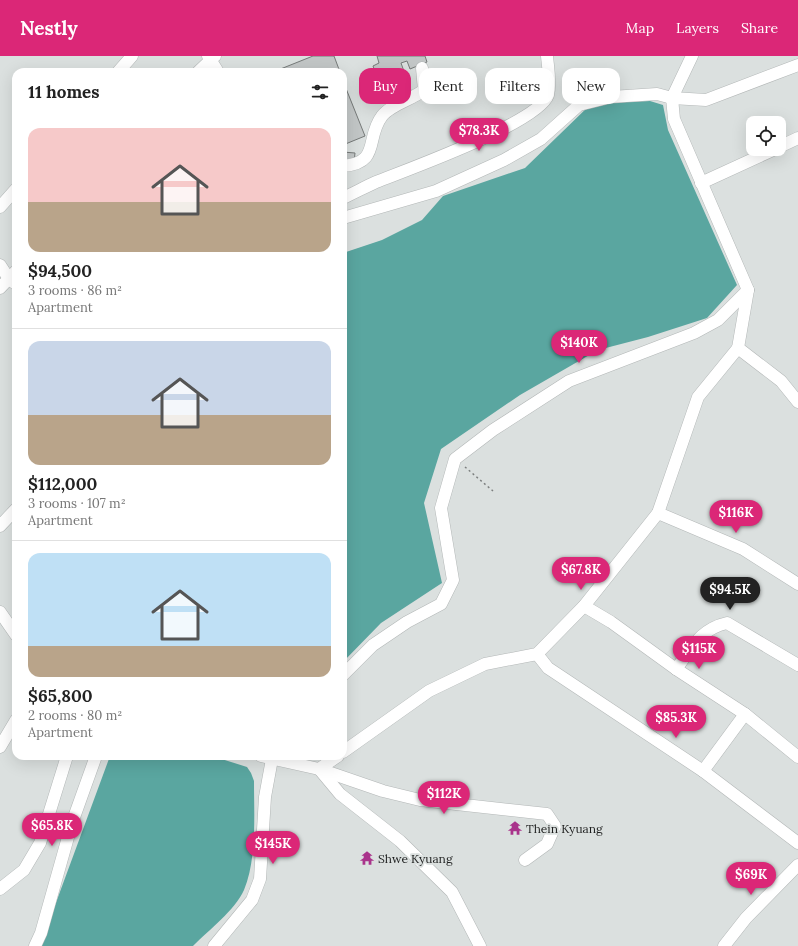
<!DOCTYPE html>
<meta charset="utf-8">
<style>
body{margin:0;font-family:Lora,serif;background:#f6f6f6;color:#222;height:100vh;display:flex;flex-direction:column;font-size:15px;white-space:nowrap}
*{box-sizing:border-box;margin:0}
p{font-size:13px;color:#767676}
.icon{flex:none;width:22px;height:22px;fill:none;stroke:currentColor;stroke-width:2;stroke-linecap:round;stroke-linejoin:round}
.map{position:relative;flex:1;overflow:hidden}
.side{position:absolute;left:12px;top:12px;width:335px;height:692px;display:flex;flex-direction:column;background:#fff;border-radius:12px;box-shadow:0 4px 16px #0002}
.side>*{flex:none}
.hud{position:absolute;left:359px;top:12px;width:379px;height:36px;display:flex;gap:8px}
.fabs{position:absolute;left:746px;top:60px;display:grid;gap:8px}
.fabs a{display:grid;place-items:center;width:40px;height:40px;border-radius:8px;background:#fff;box-shadow:0 4px 16px #0002;font-size:20px}
.price{position:absolute;translate:-50% -34px;padding:0 9px;border-radius:14px;background:#db2777;color:#fff;font-size:13px;line-height:26px;filter:drop-shadow(0 1px 2px #0008)}
.price::after{content:'';position:absolute;left:50%;top:24px;width:12px;height:9px;margin-left:-6px;background:inherit;clip-path:polygon(0 0,100% 0,50% 100%)}
.price.current{background:#222;color:#fff}
ul{padding:0;list-style:none}
li{display:grid;align-content:center;gap:8px;height:212px;padding:0 16px}
li+li{border-top:1px solid #e0e0e0}
li span{display:grid;place-items:center;height:124px;border-radius:12px;color:#555}
li>.icon{margin-inline-start:auto}
span .icon{width:72px;height:72px;fill:#fffc;stroke-width:1}
li b{font-size:17px}
h2{display:flex;justify-content:space-between;align-items:center;height:48px;padding:0 16px;font-size:17px}
.chip{padding:0 14px;border-radius:12px;background:#fff;box-shadow:0 4px 16px #0002;font-size:14px;line-height:36px}
.chip.current{background:#db2777;color:#fff}
header{display:flex;align-items:center;gap:24px;box-sizing:border-box;height:56px;padding:0 20px;background:#db2777;color:#fff}
header strong{font-size:19px}
nav{display:flex;gap:22px;margin-inline-start:auto;font-size:14px}
.map>svg:first-child{display:block}
.water{fill:#5aa6a0}
.building{fill:#c2c6c6;stroke:#767a79}
.lines{fill:none;stroke-linecap:round;stroke-linejoin:round}
.minor-casing{stroke:#b3b7b7;stroke-width:13}
.path{stroke:#7c7f7f;stroke-width:1.5;stroke-dasharray:2 3;stroke-linecap:butt}
.minor{stroke:#fff;stroke-width:12}
.labels{text-anchor:middle;dominant-baseline:central;stroke-width:3.5;stroke-linejoin:round;paint-order:stroke}
.poi-label{font-size:12px;fill:#1b1c1c;stroke:#dbe0df;text-anchor:start}
</style>
<header>
<strong>Nestly</strong>
<nav><a>Map</a><a>Layers</a><a>Share</a></nav>
</header>
<div class="map">
<svg width="798" height="890" viewBox="0 0 798 890">
<rect width="100%" height="100%" fill="#dbe0df"/>
<g class="water">
<path d="M650,45L663,49L668,74L737,229L707,262L648,281L598,294L520,339L441,393L424,447L442,527L381,567L343,606V197L382,184L422,164L443,140L525,112L592,47Z"/>
<path d="M110,700H212L247,711L251,717L254,725C254,758 257,803 244,834C235,854 209,874 193,890H40Z"/>
</g>
<g class="building">
<path d="M313,0H334L340,16H279L278,14Z"/>
<path d="M377,0H425L427,6L410,13L407,5L401,7L413,40L395,47L385,20L378,23L373,10L379,7Z"/>
<path d="M343,25L365,80L343,89Z"/>
<path d="M343,96L355,97L354,106H343Z"/>
</g>
<g class="lines">
<defs>
<g id="minor">
<path d="M208,0L218,16"/>
<path d="M118,16L132,0"/>
<path d="M198,16L215,0"/>
<path d="M779,91L798,82"/>
<path d="M343,110C381,107 365,82 382,60C390,49 413,43 424,34L422,12"/>
<path d="M701,127L775,93"/>
<path d="M343,142C354,137 365,131 376,126C406,114 538,67 548,39C551,27 548,12 547,0"/>
<path d="M0,151L16,133"/>
<path d="M343,162L436,135L504,104L541,83L579,49L611,41L657,38L672,42L706,44L798,9"/>
<path d="M0,209L9,223L16,228"/>
<path d="M0,232L16,215"/>
<path d="M748,234L738,292L781,325L798,346"/>
<path d="M658,457L743,493L798,528"/>
<path d="M0,470L16,453"/>
<path d="M584,550L611,566L676,613L745,658L798,701"/>
<path d="M0,556L16,579"/>
<path d="M537,598L548,612L703,715L798,787"/>
<path d="M676,613C692,592 700,573 727,567L798,609"/>
<path d="M343,619L373,589L407,566L441,548L453,524L441,452L455,403L493,374L569,325L694,277L718,264L748,234L674,63L672,42L692,0"/>
<path d="M0,691L16,664"/>
<path d="M343,696L429,635L485,608L537,598L584,550L658,457L698,341L738,292"/>
<path d="M261,700L319,713L338,700"/>
<path d="M319,713L383,735L420,744L547,758L555,770L547,788L525,804"/>
<path d="M320,714L340,738L400,785L452,836L480,890"/>
<path d="M703,715L745,658"/>
<path d="M0,833L24,814L40,787L67,700"/>
<path d="M35,890L41,877L72,767L96,700"/>
<path d="M214,890L252,844L260,823L265,741L272,703L275,700"/>
<path d="M724,890L746,862L798,809"/>
</g>
</defs>
<use href="#minor" class="minor-casing"/>
<path class="path" d="M465,411L493,435"/>
<use href="#minor" class="minor"/>
</g>
<defs>
<symbol id="temple-bare" viewBox="-9 -9 18 18"><path d="M0-6L5-2H3V0L6.5 2.5H4V6H1.5V3h-3V6H-4V2.5H-6.5L-3 0V-2H-5Z" fill="#a9338b" stroke="#dbe0df" stroke-width="2.5" paint-order="stroke"/></symbol>
</defs>
<g fill-rule="evenodd">
<use href="#temple-bare" x="505" y="762" width="20" height="20"/>
<use href="#temple-bare" x="357" y="792" width="20" height="20"/>
</g>
<g class="labels">
<g class="poi-label">
<text x="526" y="772">Thein Kyuang</text>
<text x="378" y="802">Shwe Kyuang</text>
</g>
</g>
</svg>
<div class="fabs">
<a><svg class="icon" aria-label="locate" viewBox="0 0 24 24"><circle cx="12" cy="12" r="6"/><path d="M12 2v4M12 18v4M2 12h4M18 12h4"/></svg></a>
</div>
<b class="price" style="left:479px;top:96px">$78.3K</b>
<b class="price" style="left:579px;top:308px">$140K</b>
<b class="price" style="left:736px;top:478px">$116K</b>
<b class="price" style="left:581px;top:535px">$67.8K</b>
<b class="price current" style="left:730px;top:555px">$94.5K</b>
<b class="price" style="left:699px;top:614px">$115K</b>
<b class="price" style="left:676px;top:683px">$85.3K</b>
<b class="price" style="left:444px;top:759px">$112K</b>
<b class="price" style="left:52px;top:791px">$65.8K</b>
<b class="price" style="left:273px;top:809px">$145K</b>
<b class="price" style="left:751px;top:840px">$69K</b>
<div class="hud">
<a class="chip current">Buy</a>
<a class="chip">Rent</a>
<a class="chip">Filters</a>
<a class="chip">New</a>
</div>
<section class="side">
<h2>11 homes<svg class="icon" aria-label="filters" viewBox="0 0 24 24"><path d="M4 7h16M4 17h16"/><circle cx="9" cy="7" r="2"/><circle cx="15" cy="17" r="2"/></svg></h2>
<ul>
<li><span style="background:linear-gradient(#f6c9c9 60%,#b9a48a 0)"><svg class="icon" aria-label="home" viewBox="0 0 24 24"><path d="M3 11l9-7 9 7M6 9v11h12V9"/></svg></span><div><b>$94,500</b><p>3 rooms · 86 m²</p><p>Apartment</p></div></li>
<li><span style="background:linear-gradient(#c9d6e8 60%,#b9a48a 0)"><svg class="icon" aria-label="home" viewBox="0 0 24 24"><path d="M3 11l9-7 9 7M6 9v11h12V9"/></svg></span><div><b>$112,000</b><p>3 rooms · 107 m²</p><p>Apartment</p></div></li>
<li><span style="background:linear-gradient(#bfe0f5 75%,#b9a48a 0)"><svg class="icon" aria-label="home" viewBox="0 0 24 24"><path d="M3 11l9-7 9 7M6 9v11h12V9"/></svg></span><div><b>$65,800</b><p>2 rooms · 80 m²</p><p>Apartment</p></div></li>
</ul>
</section>
</div>
